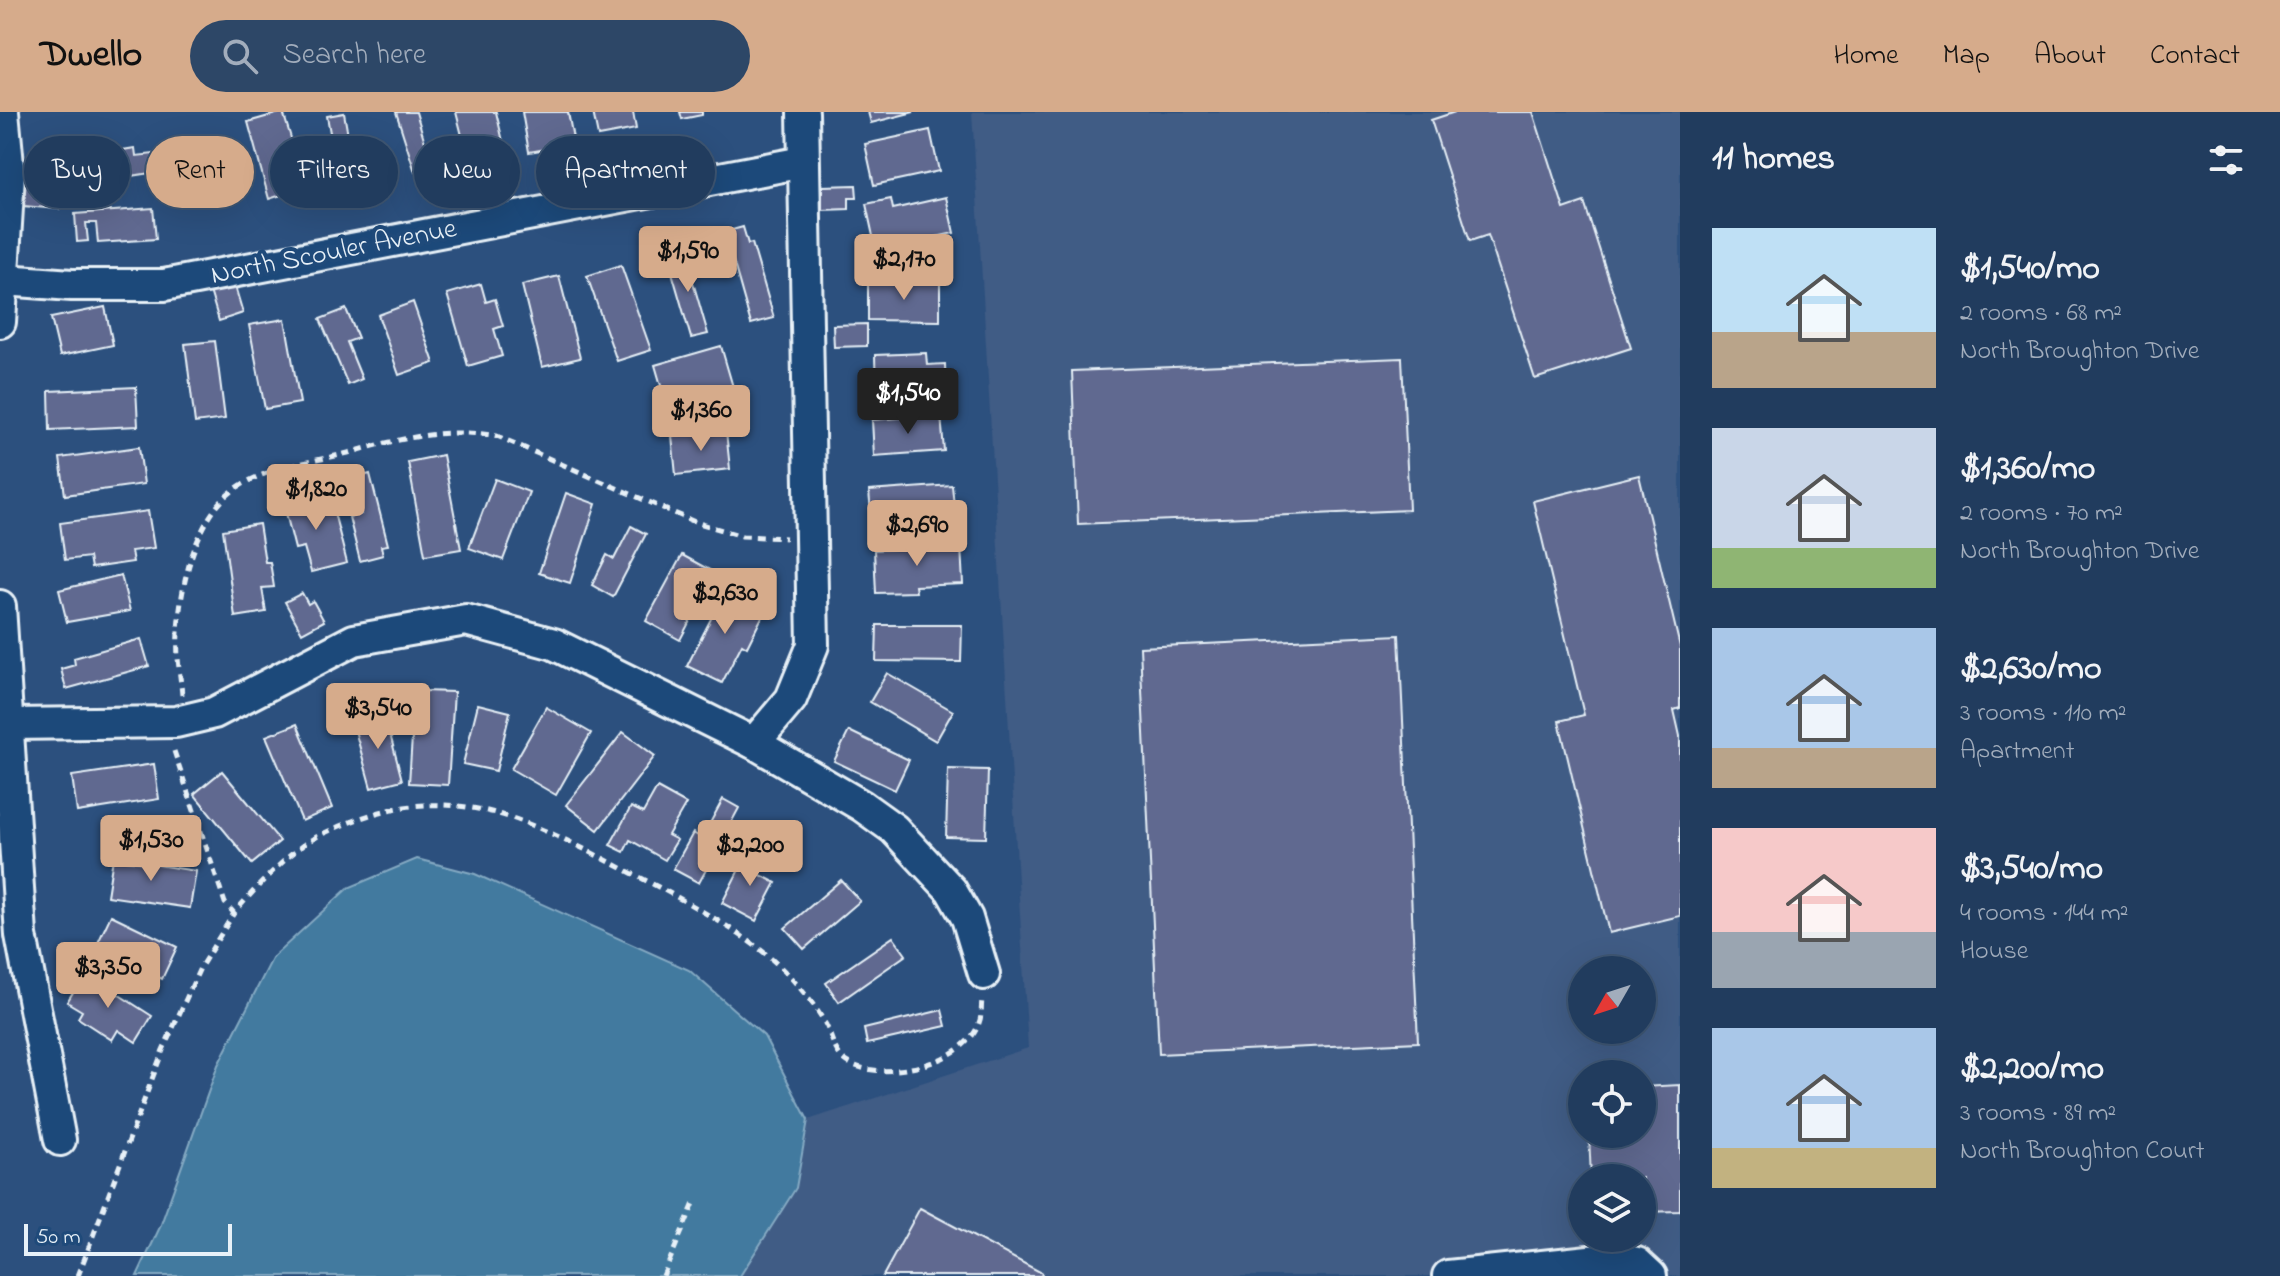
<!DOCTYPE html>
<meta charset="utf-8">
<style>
body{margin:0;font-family:"Indie Flower",sans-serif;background:#2d4767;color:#f1f3f6;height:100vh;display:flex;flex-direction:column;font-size:30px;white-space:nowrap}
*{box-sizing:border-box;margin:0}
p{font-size:26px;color:#a2adbc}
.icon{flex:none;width:44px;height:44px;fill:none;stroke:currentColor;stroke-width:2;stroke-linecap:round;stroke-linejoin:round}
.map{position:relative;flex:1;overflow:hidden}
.details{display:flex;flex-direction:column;background:#213c5e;width:600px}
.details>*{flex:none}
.hud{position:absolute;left:24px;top:24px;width:760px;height:72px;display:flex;gap:16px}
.needle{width:52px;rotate:231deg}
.tools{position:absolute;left:1568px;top:844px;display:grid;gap:16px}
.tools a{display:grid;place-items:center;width:88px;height:88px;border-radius:50%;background:#213c5e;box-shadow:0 8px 32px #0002,0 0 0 2px #3e5673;font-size:40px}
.scale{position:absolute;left:24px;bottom:20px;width:208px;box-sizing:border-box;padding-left:8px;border:4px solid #e8f1f8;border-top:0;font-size:22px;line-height:28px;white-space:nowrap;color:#e8f1f8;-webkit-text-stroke:6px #1f4a7a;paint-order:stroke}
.price{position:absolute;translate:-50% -68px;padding:0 18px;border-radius:8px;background:#d6ab8b;color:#111;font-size:26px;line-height:52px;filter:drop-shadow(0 2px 4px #0008)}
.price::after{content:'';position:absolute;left:50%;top:48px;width:24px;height:18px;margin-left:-12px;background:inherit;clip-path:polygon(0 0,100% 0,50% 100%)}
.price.active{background:#222;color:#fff}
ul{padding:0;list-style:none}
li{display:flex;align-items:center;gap:24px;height:200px;padding:0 32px}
li span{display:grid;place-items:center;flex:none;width:224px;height:160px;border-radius:0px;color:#555}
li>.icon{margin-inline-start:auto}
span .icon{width:96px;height:96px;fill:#fffc;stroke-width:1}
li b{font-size:34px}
h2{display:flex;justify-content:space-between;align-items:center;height:96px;padding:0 32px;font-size:34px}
.chip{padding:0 28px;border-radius:36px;background:#213c5e;box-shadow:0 8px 32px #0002,0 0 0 2px #3e5673;font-size:28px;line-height:72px}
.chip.active{background:#d6ab8b;color:#111}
header{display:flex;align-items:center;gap:48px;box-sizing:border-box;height:112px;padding:0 40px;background:#d6ab8b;color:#111}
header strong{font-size:38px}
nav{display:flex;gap:44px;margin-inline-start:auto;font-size:28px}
.search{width:560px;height:72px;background:#2d4767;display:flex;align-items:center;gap:20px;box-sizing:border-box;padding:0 28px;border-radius:44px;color:#a2adbc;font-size:30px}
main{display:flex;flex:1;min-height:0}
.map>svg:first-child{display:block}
.built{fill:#3f5b85;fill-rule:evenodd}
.water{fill:#437a9f;stroke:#85aac3;stroke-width:2}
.building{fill:#606990;stroke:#e8f1f8;stroke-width:2}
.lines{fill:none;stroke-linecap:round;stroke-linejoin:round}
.minor-casing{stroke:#e8f1f8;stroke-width:36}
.path{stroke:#e8f1f8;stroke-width:5;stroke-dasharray:8 6;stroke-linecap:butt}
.minor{stroke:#1f4a7a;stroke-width:30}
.labels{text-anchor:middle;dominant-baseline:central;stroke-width:8;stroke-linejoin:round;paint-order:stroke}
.street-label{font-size:28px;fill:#e8f1f8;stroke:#1f4a7a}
</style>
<header>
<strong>Dwello</strong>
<div class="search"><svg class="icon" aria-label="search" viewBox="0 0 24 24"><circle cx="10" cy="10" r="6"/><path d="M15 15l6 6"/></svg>Search here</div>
<nav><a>Home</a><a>Map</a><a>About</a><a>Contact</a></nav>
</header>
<main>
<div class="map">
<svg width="1680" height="1164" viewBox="0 0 1680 1164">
<rect width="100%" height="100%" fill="#2c507e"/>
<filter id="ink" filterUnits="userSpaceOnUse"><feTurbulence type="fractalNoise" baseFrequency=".0125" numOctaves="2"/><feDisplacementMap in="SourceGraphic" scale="16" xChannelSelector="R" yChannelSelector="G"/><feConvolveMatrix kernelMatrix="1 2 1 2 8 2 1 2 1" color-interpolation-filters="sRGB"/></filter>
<g filter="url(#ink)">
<path class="built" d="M972,0H1680V1164H740L796,1076L808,1008L1028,936ZM1582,858H1642V918H1582ZM1582,962H1642V1022H1582ZM1582,1066H1642V1126H1582Z"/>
<path class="water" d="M417,747L475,762L689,858L764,924L808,1008L796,1076L740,1164H137L160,1115L218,953L273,845L348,776Z"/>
<g class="building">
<path d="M283,0L306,75L269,87L248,10Z"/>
<path d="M396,0H416L432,54L415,60Z"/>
<path d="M456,0H496L506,42L469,51Z"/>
<path d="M522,0H568L574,32L529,40Z"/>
<path d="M593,0H633L636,17L598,24Z"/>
<path d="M680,0H702V3L682,7Z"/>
<path d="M868,0H914L871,11Z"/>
<path d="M1455,0H1533L1564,97L1584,90L1631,236L1535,267L1488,123L1470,129L1431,8Z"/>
<path d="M344,1L357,74L340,77L327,4Z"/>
<path d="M930,18L939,59L874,73L865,32Z"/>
<path d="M221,24L232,80L201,85L191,30Z"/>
<path d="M135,36L136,44L154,42L157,60L73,73L69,47Z"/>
<path d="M24,70L61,72L59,97L23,94Z"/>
<path d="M856,73L857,86H849V97L822,98V74Z"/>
<path d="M946,85L954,121L876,138L866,92L891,87L893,97Z"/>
<path d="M153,96L156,127L98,131L96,111H86L88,129L77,130L75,102Z"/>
<path d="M743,115L748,132L752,131L774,206L751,212L725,120Z"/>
<path d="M684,139L708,222L691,226L667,143Z"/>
<path d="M621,153L651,238L617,249L587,164Z"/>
<path d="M559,164L580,246L542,255L522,173Z"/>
<path d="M868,170L940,171V209L868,208Z"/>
<path d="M234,171L243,201L219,209L210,179Z"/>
<path d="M481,172L486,190L495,187L503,214L494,217L502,244L468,254L447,182Z"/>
<path d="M413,190L434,251L399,263L378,203Z"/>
<path d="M105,195L113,233L60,244L51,206Z"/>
<path d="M346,197L358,226L347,230L362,267L348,273L320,207Z"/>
<path d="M285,207L300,291L265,297L249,213Z"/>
<path d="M867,212V234L834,235L833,213Z"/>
<path d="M215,229L225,307L195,311L185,232Z"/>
<path d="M721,234L735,282L669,301L655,253Z"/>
<path d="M926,241L927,253L945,252L946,283L876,284L875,243Z"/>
<path d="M1402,246L1409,398L1078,412L1072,259Z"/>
<path d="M136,275L138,314L50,318L49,279Z"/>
<path d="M941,303L944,339L874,344L872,308Z"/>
<path d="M726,319L730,357L676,363L672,324Z"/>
<path d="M139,335L144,372L65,383L60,346Z"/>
<path d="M443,343L461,437L425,443L408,350Z"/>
<path d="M370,362L388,433L381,434L383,443L360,449L349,405L361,402L351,367Z"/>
<path d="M1639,363L1680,535V596L1674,598L1680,624V804L1609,821L1559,609L1584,603L1533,389Z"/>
<path d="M495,367L529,380L503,448L469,436Z"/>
<path d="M952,373L955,405L907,409V400L871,402L869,379Z"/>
<path d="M329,381L347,451L311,460L304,435L295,437L284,393Z"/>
<path d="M566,381L596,392L570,471L539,461Z"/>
<path d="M148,399L154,436L131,439L133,450L91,456L89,445L65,448L60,411Z"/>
<path d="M259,412L265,450H270L274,475L262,476L266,500L235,505L223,418Z"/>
<path d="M631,414L646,422L613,485L592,473L607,443L614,447Z"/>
<path d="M961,434L963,472L915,474L916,480L876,481L874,438Z"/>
<path d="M682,443L715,461L680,528L646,509Z"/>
<path d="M121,463L130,499L67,510L59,478Z"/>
<path d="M725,479L765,499L747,535L742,532L722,571L687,554Z"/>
<path d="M302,481L308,492L313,489L324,509L302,521L285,490Z"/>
<path d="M877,513H962L961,550L876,549Z"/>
<path d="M1399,523L1418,930L1159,942L1140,535Z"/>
<path d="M141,527L149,554L66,577L61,557L75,553L74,546Z"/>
<path d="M887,561L953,599L936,629L870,590Z"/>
<path d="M422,579L454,580L448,673L409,671L414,595L420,596Z"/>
<path d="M478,592L510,600L496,659L463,652Z"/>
<path d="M546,595L591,621L556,683L511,657Z"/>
<path d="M385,603L402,668L371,676L353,611Z"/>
<path d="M297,612L332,696L302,709L266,624Z"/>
<path d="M849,619L909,648L895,678L834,649Z"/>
<path d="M623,620L655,644L598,718L566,693Z"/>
<path d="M154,652L159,687L77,700L72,664Z"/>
<path d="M948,657L988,658L986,726L946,725Z"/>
<path d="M222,659L280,729L252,752L194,682Z"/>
<path d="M657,676L686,692L668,723L677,728L665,748L630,728L624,740L610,733L631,695L643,701Z"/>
<path d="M723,687L739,696L699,771L673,757L693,721L702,726Z"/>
<path d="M749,738L767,748L759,762L776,771L756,809L722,791Z"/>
<path d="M113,746L196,759L190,796L107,784Z"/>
<path d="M841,768L860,789L804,837L785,816Z"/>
<path d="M111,803L177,835L162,867L96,835Z"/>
<path d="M893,825L906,843L839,890L826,871Z"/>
<path d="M85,861L152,904L136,930L118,918L112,928L78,906L82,899L67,890Z"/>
<path d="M942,898L946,914L867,932L864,917Z"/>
<path d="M1680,973V1099L1642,1100V1066H1591L1589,1022H1642V975Z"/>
<path d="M920,1096L1042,1161L1041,1164H883Z"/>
</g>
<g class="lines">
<defs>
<g id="minor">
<path d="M4,168L72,173H164L803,50"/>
<path d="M0,210L9,63L3,0"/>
<path d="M0,494L21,823L60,1028"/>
<path d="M9,612L176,610L214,601L354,528L466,508L554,532L754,631L862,694L894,717L951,778L967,806L984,862"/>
<path d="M754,631L791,587L813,533L803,0"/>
<path d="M1448,1164L1617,1146L1637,1151L1651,1164"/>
</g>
</defs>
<use href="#minor" class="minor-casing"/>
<g class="path">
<path d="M182,583C181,571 179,558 178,546C175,494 191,405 238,375C269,355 312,350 348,341C399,327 444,315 497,324L695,410L742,424L786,426"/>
<path d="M174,639L225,791L234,801C255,777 277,753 303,733C319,722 340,714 358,707C456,671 529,709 616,753C664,778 726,809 767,843C789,862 812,887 826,913C832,925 834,941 846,949C879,972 966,952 979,911C982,904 981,895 982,887"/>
<path d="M78,1164L163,938L200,856L234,801"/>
<path d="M663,1164L695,1089"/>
</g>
<use href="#minor" class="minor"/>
</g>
</g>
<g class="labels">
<g class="street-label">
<text transform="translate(334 141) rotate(-11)">North Scouler Avenue</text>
</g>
</g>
</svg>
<div class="tools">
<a><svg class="needle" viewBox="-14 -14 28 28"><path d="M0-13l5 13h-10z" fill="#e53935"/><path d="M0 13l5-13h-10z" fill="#a2adbc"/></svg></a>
<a><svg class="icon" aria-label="locate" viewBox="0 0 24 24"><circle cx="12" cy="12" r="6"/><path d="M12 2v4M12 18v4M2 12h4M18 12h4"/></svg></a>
<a><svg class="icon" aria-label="layers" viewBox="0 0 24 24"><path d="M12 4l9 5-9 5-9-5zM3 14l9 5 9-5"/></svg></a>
</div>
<div class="scale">50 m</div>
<b class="price" style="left:688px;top:182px">$1,590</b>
<b class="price" style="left:904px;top:190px">$2,170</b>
<b class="price active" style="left:908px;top:324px">$1,540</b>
<b class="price" style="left:701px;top:341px">$1,360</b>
<b class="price" style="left:316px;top:420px">$1,820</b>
<b class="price" style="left:917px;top:456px">$2,690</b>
<b class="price" style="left:725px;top:524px">$2,630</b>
<b class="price" style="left:378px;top:639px">$3,540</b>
<b class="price" style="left:151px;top:771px">$1,530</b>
<b class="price" style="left:750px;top:776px">$2,200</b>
<b class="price" style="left:108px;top:898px">$3,350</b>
<div class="hud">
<a class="chip">Buy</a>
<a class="chip active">Rent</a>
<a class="chip">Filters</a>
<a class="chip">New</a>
<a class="chip">Apartment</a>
</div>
</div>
<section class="details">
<h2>11 homes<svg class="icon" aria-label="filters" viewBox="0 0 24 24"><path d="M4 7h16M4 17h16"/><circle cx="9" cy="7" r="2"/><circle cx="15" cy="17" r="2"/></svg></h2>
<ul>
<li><span style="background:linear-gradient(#bfe0f5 65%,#b9a48a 0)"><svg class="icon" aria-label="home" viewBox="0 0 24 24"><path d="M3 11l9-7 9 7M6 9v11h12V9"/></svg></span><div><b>$1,540/mo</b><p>2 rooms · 68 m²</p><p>North Broughton Drive</p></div></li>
<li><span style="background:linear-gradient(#c9d6e8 75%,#8fb573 0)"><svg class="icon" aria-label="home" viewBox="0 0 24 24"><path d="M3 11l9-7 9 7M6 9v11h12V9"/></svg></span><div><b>$1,360/mo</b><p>2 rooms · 70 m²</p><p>North Broughton Drive</p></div></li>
<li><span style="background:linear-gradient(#a9c7e8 75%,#b9a48a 0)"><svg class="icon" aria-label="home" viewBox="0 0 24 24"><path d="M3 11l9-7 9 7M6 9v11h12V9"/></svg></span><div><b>$2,630/mo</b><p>3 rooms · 110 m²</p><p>Apartment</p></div></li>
<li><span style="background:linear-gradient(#f6c9c9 65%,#9aa5b1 0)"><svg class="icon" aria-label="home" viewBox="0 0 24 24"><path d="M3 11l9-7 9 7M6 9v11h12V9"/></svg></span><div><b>$3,540/mo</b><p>4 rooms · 144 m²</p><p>House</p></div></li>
<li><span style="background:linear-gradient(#a9c7e8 75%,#c2b280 0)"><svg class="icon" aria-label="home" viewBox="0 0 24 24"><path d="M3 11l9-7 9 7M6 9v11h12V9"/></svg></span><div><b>$2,200/mo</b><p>3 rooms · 89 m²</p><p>North Broughton Court</p></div></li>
</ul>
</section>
</main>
